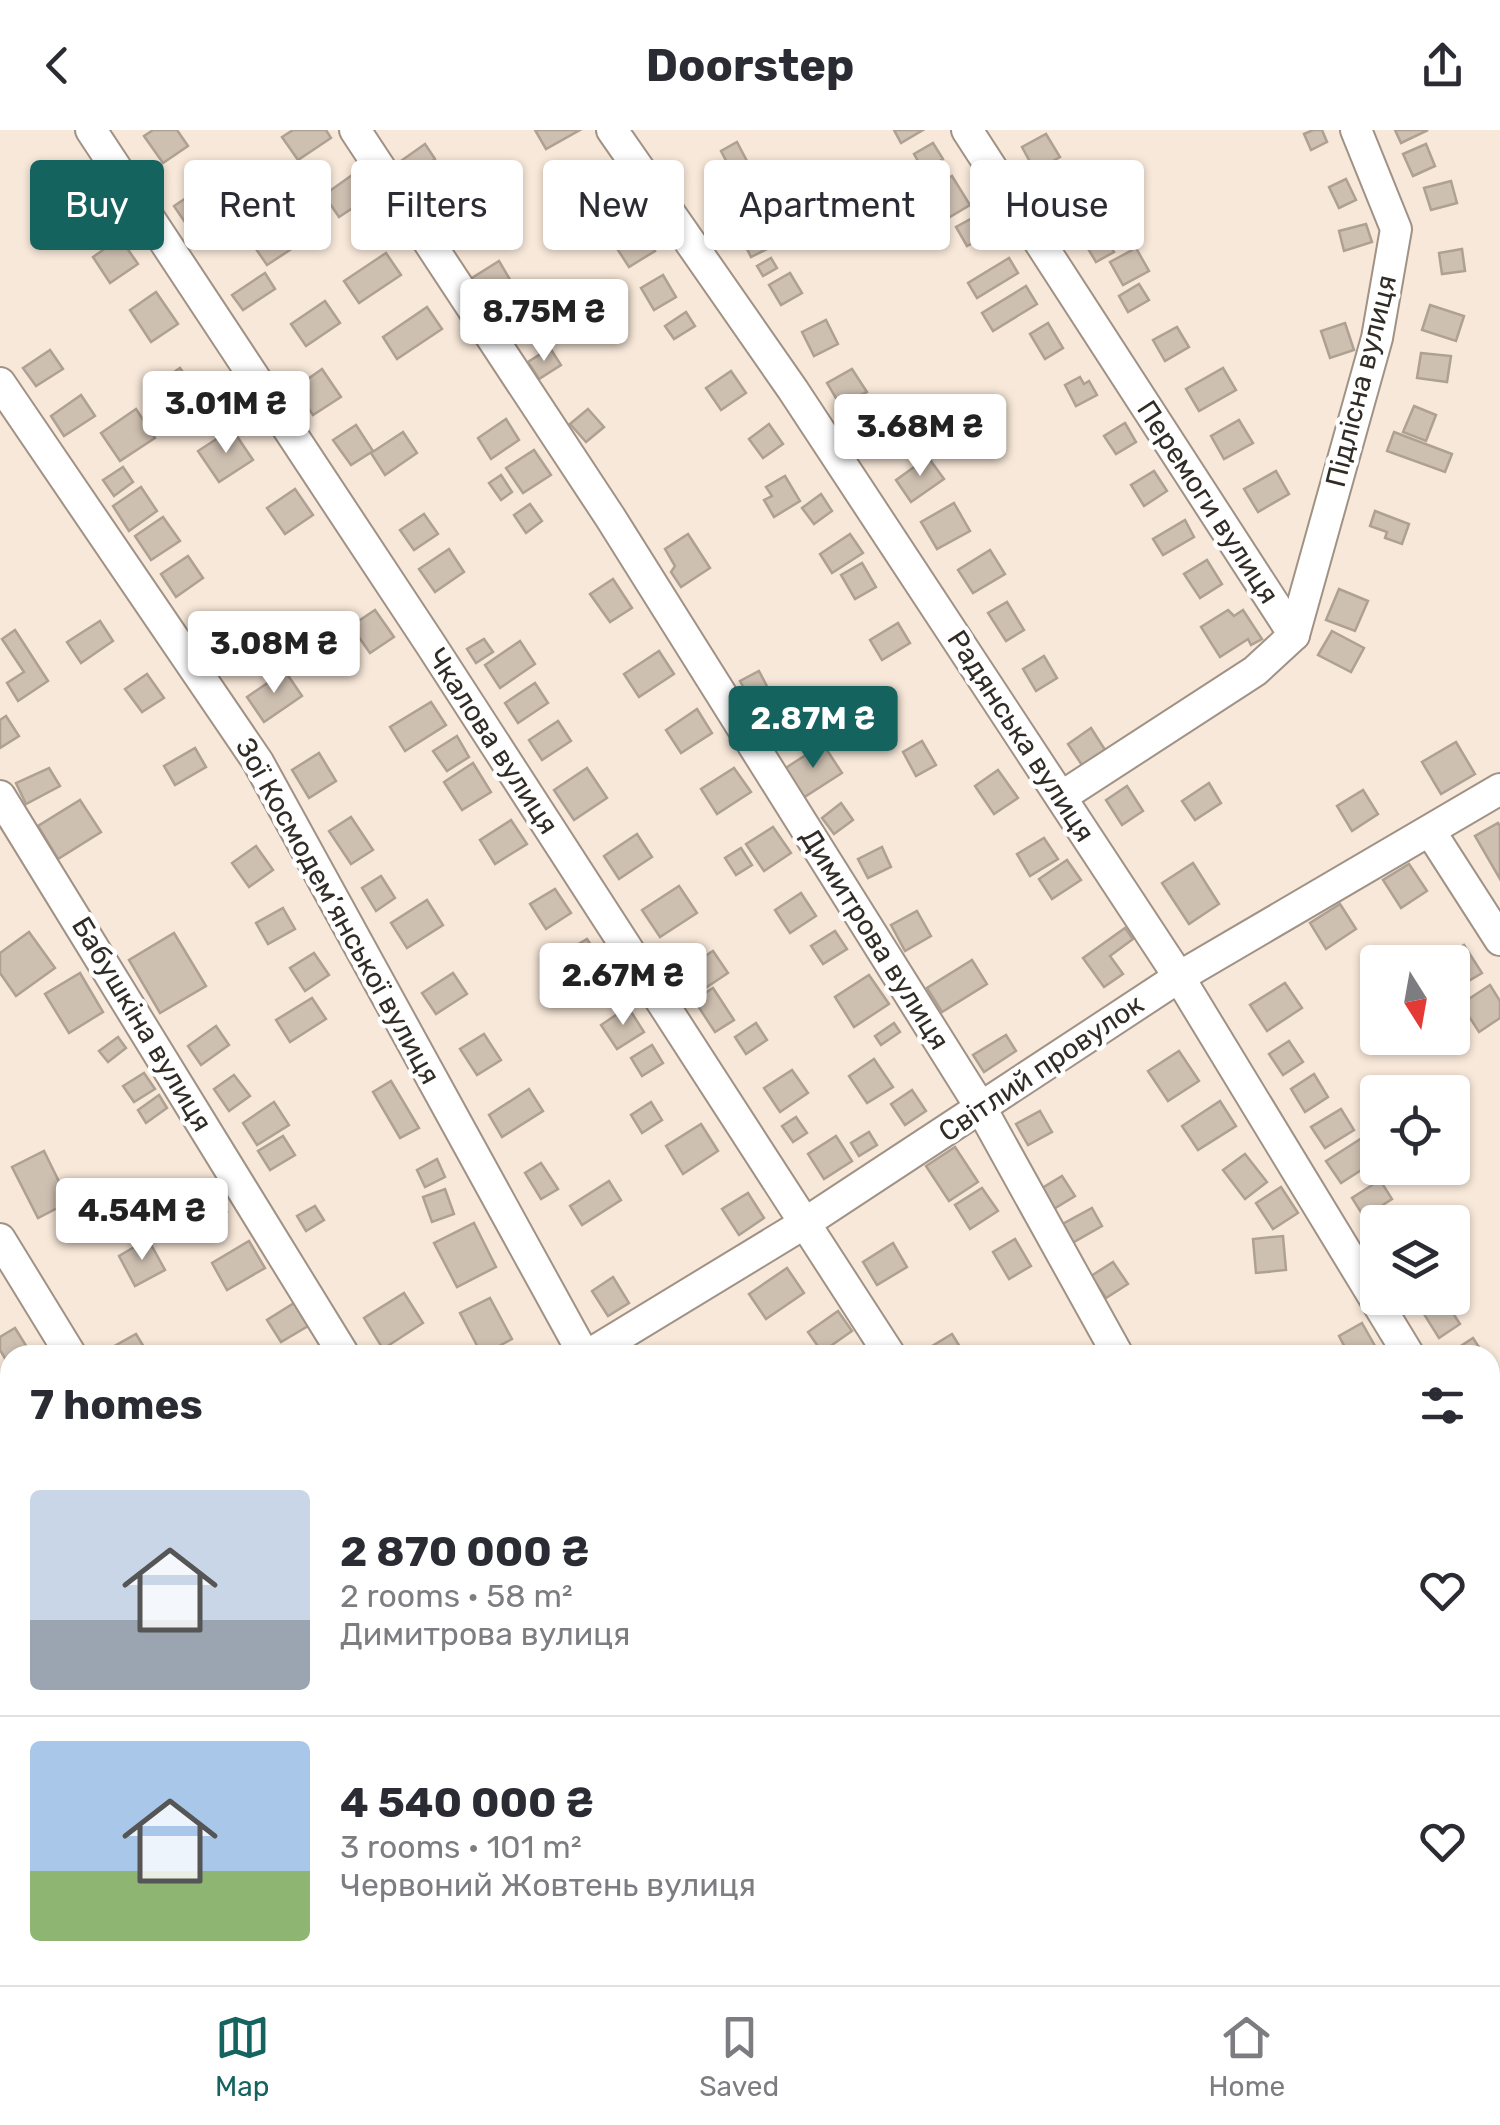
<!DOCTYPE html>
<meta charset="utf-8">
<style>
body{margin:0;font-family:Rubik,sans-serif;background:#f7f7f7;color:#2b2b33;height:100vh;display:flex;flex-direction:column;font-size:38px;white-space:nowrap}
*{box-sizing:border-box;margin:0}
p{font-size:32px;color:#7c7c81}
.icon{flex:none;width:55px;height:55px;fill:none;stroke:currentColor;stroke-width:2;stroke-linecap:round;stroke-linejoin:round}
.map{position:relative;flex:1;overflow:hidden}
.drawer{position:absolute;left:0px;top:1215px;width:1500px;height:640px;display:flex;flex-direction:column;background:#fff;border-radius:30px 30px 0 0;box-shadow:0 2px 8px #0004}
.drawer>*{flex:none}
.guide{position:absolute;left:30px;top:30px;width:1440px;height:90px;display:flex;gap:20px}
.needle{width:65px;rotate:169deg}
.fabs{position:absolute;left:1360px;top:815px;display:grid;gap:20px}
.fabs a{display:grid;place-items:center;width:110px;height:110px;border-radius:10px;background:#fff;box-shadow:0 2px 8px #0004;font-size:50px}
.price{position:absolute;translate:-50% -85px;padding:0 22px;border-radius:10px;background:#fff;color:#222;font-size:32px;line-height:65px;filter:drop-shadow(0 2px 5px #0008)}
.price::after{content:'';position:absolute;left:50%;top:60px;width:30px;height:22px;margin-left:-15px;background:inherit;clip-path:polygon(0 0,100% 0,50% 100%)}
.price.selected{background:#14635f;color:#fff}
ul{padding:0;list-style:none}
li{display:flex;align-items:center;gap:30px;height:250px;padding:0 30px}
li+li{border-top:2px solid #e1e1e2}
li span{display:grid;place-items:center;flex:none;width:280px;height:200px;border-radius:10px;color:#555}
li>.icon{margin-inline-start:auto}
span .icon{width:120px;height:120px;fill:#fffc;stroke-width:1}
li b{font-size:42px}
h2{display:flex;justify-content:space-between;align-items:center;height:120px;padding:0 30px;font-size:42px}
.chip{padding:0 35px;border-radius:10px;background:#fff;box-shadow:0 2px 8px #0004;font-size:35px;line-height:90px}
.chip.selected{background:#14635f;color:#fff}
header{display:flex;justify-content:space-between;align-items:center;height:130px;padding:0 30px;background:#fff;font-size:45px;font-weight:700}
.tab-bar{display:flex;justify-content:space-around;align-items:center;height:140px;border-top:2px solid #e1e1e2;background:#fff;font-size:28px;color:#7c7c81}
.tab-bar a{display:grid;justify-items:center;gap:5px}
.tab-bar .selected{color:#14635f}
.map>svg:first-child{display:block}
.building{fill:#cec0b1;stroke:#aea092;stroke-width:2.5}
.lines{fill:none;stroke-linecap:round;stroke-linejoin:round}
.minor-casing{stroke:#a09285;stroke-width:34}
.minor{stroke:#fff;stroke-width:30}
.labels{text-anchor:middle;dominant-baseline:central;stroke-width:9;stroke-linejoin:round;paint-order:stroke}
.street-label{font-size:28px;fill:#312c26;stroke:#fff}
</style>
<header><svg class="icon" aria-label="back" viewBox="0 0 24 24"><path d="M15 5l-7 7 7 7"/></svg>Doorstep<svg class="icon" aria-label="share" viewBox="0 0 24 24"><path d="M12 15V3M7 8l5-5 5 5M5 13v7h14v-7"/></svg></header>
<div class="map">
<svg width="1500" height="1855" viewBox="0 0 1500 1855">
<rect width="100%" height="100%" fill="#f7e8d9"/>
<g class="building">
<path d="M153,0H177L188,16L163,33L144,6Z"/>
<path d="M293,0H326L331,8L298,30L282,7Z"/>
<path d="M535,0H580L546,19Z"/>
<path d="M894,0H923L901,13Z"/>
<path d="M1313,0H1322L1327,12L1311,20L1304,4Z"/>
<path d="M1395,0H1428L1401,13Z"/>
<path d="M1046,4L1060,27L1035,41L1022,17Z"/>
<path d="M737,12L748,33L732,42L721,21Z"/>
<path d="M933,13L943,29L923,40L914,24Z"/>
<path d="M425,14L435,29L408,48L398,33Z"/>
<path d="M1426,14L1435,36L1413,46L1403,24Z"/>
<path d="M594,34L605,52L584,65L573,46Z"/>
<path d="M85,40L102,66L75,85L57,59Z"/>
<path d="M355,43L371,66L339,87L324,65Z"/>
<path d="M952,46L970,75L938,94L929,79L945,69L936,55Z"/>
<path d="M1077,47L1088,67L1063,81L1052,61Z"/>
<path d="M738,49L741,54L751,49L758,64L725,80L719,68L727,64L723,56Z"/>
<path d="M1346,49L1356,70L1339,78L1329,57Z"/>
<path d="M1451,51L1457,73L1431,80L1424,58Z"/>
<path d="M611,59L622,78L600,91L589,72Z"/>
<path d="M198,60L217,87L193,104L174,76Z"/>
<path d="M631,83L655,121L629,137L605,100Z"/>
<path d="M978,85L989,104L967,116L956,97Z"/>
<path d="M276,87L296,116L267,135L247,106Z"/>
<path d="M1366,94L1372,112L1344,121L1339,101Z"/>
<path d="M1099,97L1114,122L1096,132L1081,107Z"/>
<path d="M768,98L777,114L751,127L743,111Z"/>
<path d="M120,108L138,134L110,153L93,127Z"/>
<path d="M1136,118L1149,141L1123,155L1110,132Z"/>
<path d="M1462,119L1465,141L1442,144L1439,123Z"/>
<path d="M386,123L401,145L359,173L344,151Z"/>
<path d="M771,128L777,138L763,146L757,136Z"/>
<path d="M1009,128L1018,143L977,168L968,153Z"/>
<path d="M499,131L512,153L485,169L472,148Z"/>
<path d="M265,143L275,159L243,180L232,165Z"/>
<path d="M790,143L802,163L781,175L769,155Z"/>
<path d="M663,145L676,167L654,180L641,158Z"/>
<path d="M1139,154L1149,170L1128,182L1119,166Z"/>
<path d="M1026,156L1037,174L993,201L982,183Z"/>
<path d="M156,162L178,194L151,212L130,180Z"/>
<path d="M325,171L340,193L306,216L291,194Z"/>
<path d="M519,172L533,191L511,206L498,187Z"/>
<path d="M1430,175L1464,186L1456,211L1422,200Z"/>
<path d="M427,177L442,199L397,229L383,207Z"/>
<path d="M686,182L695,196L674,209L665,196Z"/>
<path d="M826,190L838,214L814,226L802,202Z"/>
<path d="M1048,193L1063,218L1045,229L1030,204Z"/>
<path d="M1345,193L1354,220L1330,228L1321,201Z"/>
<path d="M1177,197L1189,217L1165,231L1153,210Z"/>
<path d="M550,218L561,235L539,249L528,232Z"/>
<path d="M50,220L63,239L36,256L23,238Z"/>
<path d="M1421,223L1451,226L1447,252L1417,248Z"/>
<path d="M180,238L205,274L176,293L152,257Z"/>
<path d="M1223,238L1236,260L1199,281L1186,259Z"/>
<path d="M322,239L341,267L313,285L295,258Z"/>
<path d="M852,239L867,262L840,275L827,253Z"/>
<path d="M731,241L746,263L721,280L706,258Z"/>
<path d="M1080,247L1084,254L1089,251L1097,265L1076,276L1065,255Z"/>
<path d="M81,265L95,286L64,306L51,286Z"/>
<path d="M1414,276L1436,285L1426,311L1403,302Z"/>
<path d="M136,279L155,308L120,331L101,303Z"/>
<path d="M588,279L604,297L586,312L570,294Z"/>
<path d="M883,285L894,304L872,317L860,298Z"/>
<path d="M506,289L519,310L491,329L478,308Z"/>
<path d="M1239,290L1253,313L1224,329L1211,306Z"/>
<path d="M1125,293L1136,312L1116,324L1104,306Z"/>
<path d="M769,294L783,314L763,328L749,309Z"/>
<path d="M356,295L373,321L351,335L333,310Z"/>
<path d="M232,299L253,330L219,352L198,321Z"/>
<path d="M403,302L417,323L385,345L371,323Z"/>
<path d="M1394,302L1452,324L1445,342L1387,321Z"/>
<path d="M534,320L551,345L523,363L506,338Z"/>
<path d="M928,327L944,349L911,372L896,350Z"/>
<path d="M123,337L133,352L114,366L103,350Z"/>
<path d="M1154,341L1167,361L1144,376L1131,355Z"/>
<path d="M1276,341L1289,364L1258,382L1244,359Z"/>
<path d="M501,345L512,362L501,370L489,353Z"/>
<path d="M785,346L800,371L774,387L764,370L772,366L766,357Z"/>
<path d="M141,357L157,381L129,401L113,376Z"/>
<path d="M295,359L313,385L285,404L267,378Z"/>
<path d="M821,364L832,381L814,394L802,378Z"/>
<path d="M954,373L970,401L937,419L921,392Z"/>
<path d="M530,374L542,391L526,403L514,385Z"/>
<path d="M1375,381L1409,394L1402,414L1385,408L1387,402L1370,396Z"/>
<path d="M424,384L438,404L414,420L400,400Z"/>
<path d="M163,387L180,411L151,430L135,406Z"/>
<path d="M1185,390L1194,407L1163,425L1153,409Z"/>
<path d="M688,404L710,438L681,457L671,442L675,436L665,419Z"/>
<path d="M850,404L863,423L832,443L820,424Z"/>
<path d="M449,419L464,442L435,462L419,439Z"/>
<path d="M990,420L1005,444L973,463L958,440Z"/>
<path d="M188,426L203,448L176,467L161,444Z"/>
<path d="M1207,430L1222,454L1200,468L1184,444Z"/>
<path d="M862,433L876,457L855,469L841,445Z"/>
<path d="M613,449L632,478L610,492L590,464Z"/>
<path d="M1339,459L1368,471L1355,501L1326,490Z"/>
<path d="M1007,472L1024,500L1006,511L988,483Z"/>
<path d="M375,480L394,507L370,523L351,496Z"/>
<path d="M1228,480L1234,486L1243,480L1262,509L1251,515L1248,509L1220,527L1201,497Z"/>
<path d="M100,491L113,511L81,533L67,512Z"/>
<path d="M898,493L910,513L882,530L870,510Z"/>
<path d="M15,500L48,551L18,571L7,553L24,542L2,509Z"/>
<path d="M1332,501L1364,518L1351,542L1318,525Z"/>
<path d="M484,509L493,522L476,533L467,519Z"/>
<path d="M520,511L535,534L500,558L485,535Z"/>
<path d="M659,521L674,544L639,567L624,544Z"/>
<path d="M1044,526L1057,548L1036,561L1023,539Z"/>
<path d="M285,541L302,566L264,592L247,567Z"/>
<path d="M759,541L770,562L752,573L740,551Z"/>
<path d="M147,544L164,568L142,582L125,559Z"/>
<path d="M535,553L548,573L518,593L505,573Z"/>
<path d="M431,572L446,595L405,621L390,597Z"/>
<path d="M697,579L712,603L681,623L666,600Z"/>
<path d="M6,586L19,606L0,618V590Z"/>
<path d="M558,591L571,611L542,630L529,610Z"/>
<path d="M1091,598L1107,623L1084,638L1068,614Z"/>
<path d="M457,606L469,627L447,641L433,621Z"/>
<path d="M922,611L936,635L916,646L903,622Z"/>
<path d="M1456,612L1475,644L1441,664L1422,632Z"/>
<path d="M823,614L842,643L803,668L784,639Z"/>
<path d="M195,618L206,637L175,655L164,636Z"/>
<path d="M319,623L336,651L309,668L292,640Z"/>
<path d="M473,633L491,662L462,680L444,652Z"/>
<path d="M49,638L60,656L26,674L16,653Z"/>
<path d="M587,638L607,668L574,690L554,660Z"/>
<path d="M734,638L751,662L717,684L701,659Z"/>
<path d="M998,640L1018,668L994,684L975,656Z"/>
<path d="M1209,653L1221,673L1195,690L1182,671Z"/>
<path d="M1127,656L1143,681L1122,695L1106,670Z"/>
<path d="M1363,660L1378,684L1352,701L1337,676Z"/>
<path d="M80,670L101,702L58,729L38,696Z"/>
<path d="M841,673L853,690L834,704L822,688Z"/>
<path d="M351,687L373,720L351,734L329,701Z"/>
<path d="M511,690L527,714L495,734L480,710Z"/>
<path d="M1498,693L1500,696V749L1475,706Z"/>
<path d="M773,697L791,723L764,741L746,714Z"/>
<path d="M637,704L652,727L619,749L604,726Z"/>
<path d="M1044,708L1058,729L1030,746L1017,724Z"/>
<path d="M256,716L273,740L249,757L232,733Z"/>
<path d="M882,717L891,737L868,748L858,729Z"/>
<path d="M741,718L752,735L736,745L725,728Z"/>
<path d="M1067,730L1081,750L1052,769L1039,749Z"/>
<path d="M1193,733L1219,774L1189,794L1162,753Z"/>
<path d="M1409,734L1427,761L1401,778L1383,750Z"/>
<path d="M381,746L395,768L376,781L362,758Z"/>
<path d="M679,756L697,783L660,807L642,780Z"/>
<path d="M555,759L571,783L546,799L530,774Z"/>
<path d="M801,763L816,786L790,803L775,780Z"/>
<path d="M427,770L443,795L407,818L391,793Z"/>
<path d="M1340,774L1356,799L1326,819L1310,793Z"/>
<path d="M283,778L295,799L268,814L256,793Z"/>
<path d="M917,781L931,806L905,821L891,795Z"/>
<path d="M1125,798L1133,809L1110,826L1123,844L1104,857L1083,828Z"/>
<path d="M835,801L847,819L823,834L811,816Z"/>
<path d="M29,802L55,838L16,866L0,843V823Z"/>
<path d="M174,803L206,856L160,883L129,830Z"/>
<path d="M587,809L601,831L581,844L567,821Z"/>
<path d="M1464,815L1482,843L1455,859L1452,832L1438,831Z"/>
<path d="M713,821L728,843L695,865L680,842Z"/>
<path d="M314,823L329,845L305,861L290,838Z"/>
<path d="M972,830L987,854L942,882L927,858Z"/>
<path d="M80,843L103,882L69,903L45,864Z"/>
<path d="M453,843L467,864L436,884L422,863Z"/>
<path d="M869,845L889,874L854,897L835,867Z"/>
<path d="M1285,853L1302,878L1267,901L1250,875Z"/>
<path d="M1490,855L1500,871V888L1479,902L1461,874Z"/>
<path d="M713,858L734,890L715,902L694,870Z"/>
<path d="M312,868L326,889L290,912L276,890Z"/>
<path d="M628,877L644,902L617,919L601,895Z"/>
<path d="M756,893L767,910L746,924L735,907Z"/>
<path d="M894,893L900,902L881,915L875,906Z"/>
<path d="M216,896L229,915L201,935L188,916Z"/>
<path d="M484,904L501,930L477,945L460,919Z"/>
<path d="M1006,905L1016,921L984,942L973,925Z"/>
<path d="M118,907L126,918L108,932L99,921Z"/>
<path d="M1289,911L1303,932L1283,945L1269,924Z"/>
<path d="M652,915L663,933L642,946L631,928Z"/>
<path d="M1179,921L1199,951L1168,971L1148,941Z"/>
<path d="M874,929L893,957L867,973L849,946Z"/>
<path d="M792,940L808,963L780,982L764,958Z"/>
<path d="M144,943L155,959L134,972L123,956Z"/>
<path d="M1314,944L1328,967L1305,982L1291,959Z"/>
<path d="M234,945L250,966L229,981L214,959Z"/>
<path d="M391,951L419,998L400,1008L373,962Z"/>
<path d="M529,959L543,981L502,1007L489,985Z"/>
<path d="M912,960L926,981L905,995L891,974Z"/>
<path d="M159,965L167,978L146,993L138,980Z"/>
<path d="M1220,971L1236,996L1198,1020L1182,996Z"/>
<path d="M274,972L289,995L257,1015L243,993Z"/>
<path d="M651,972L662,990L642,1003L631,985Z"/>
<path d="M1341,979L1354,1000L1325,1018L1311,997Z"/>
<path d="M1040,981L1052,1002L1028,1015L1016,994Z"/>
<path d="M796,987L807,1003L793,1012L782,996Z"/>
<path d="M701,994L718,1021L683,1044L666,1016Z"/>
<path d="M869,1002L877,1015L859,1026L851,1013Z"/>
<path d="M283,1006L295,1025L270,1040L258,1021Z"/>
<path d="M836,1006L852,1031L824,1049L808,1024Z"/>
<path d="M1362,1008L1377,1030L1341,1053L1326,1031Z"/>
<path d="M955,1017L978,1052L949,1071L926,1036Z"/>
<path d="M44,1021L69,1072L38,1088L12,1037Z"/>
<path d="M1245,1024L1267,1052L1245,1069L1223,1040Z"/>
<path d="M437,1029L445,1047L425,1057L417,1040Z"/>
<path d="M541,1033L558,1059L541,1069L525,1043Z"/>
<path d="M1062,1046L1075,1066L1052,1080L1039,1060Z"/>
<path d="M1380,1050L1392,1069L1364,1087L1352,1068Z"/>
<path d="M609,1051L621,1070L582,1095L570,1076Z"/>
<path d="M208,1054L227,1082L195,1104L176,1076Z"/>
<path d="M1281,1057L1298,1083L1273,1099L1256,1073Z"/>
<path d="M982,1058L998,1081L970,1099L955,1075Z"/>
<path d="M445,1059L454,1084L432,1092L423,1067Z"/>
<path d="M748,1063L764,1088L739,1105L722,1079Z"/>
<path d="M315,1076L324,1090L306,1101L297,1086Z"/>
<path d="M1092,1078L1102,1096L1067,1116L1057,1097Z"/>
<path d="M474,1093L496,1137L457,1157L434,1113Z"/>
<path d="M1283,1106L1286,1140L1256,1143L1253,1109Z"/>
<path d="M148,1109L165,1140L135,1156L119,1126Z"/>
<path d="M1015,1109L1031,1136L1009,1149L993,1122Z"/>
<path d="M249,1111L265,1138L227,1160L212,1133Z"/>
<path d="M893,1113L907,1137L877,1155L863,1132Z"/>
<path d="M1113,1132L1128,1154L1106,1168L1091,1146Z"/>
<path d="M787,1138L804,1163L766,1189L749,1164Z"/>
<path d="M613,1147L629,1173L608,1186L592,1161Z"/>
<path d="M404,1163L423,1193L383,1219L364,1188Z"/>
<path d="M490,1168L512,1209L482,1225L460,1183Z"/>
<path d="M1443,1168L1460,1194L1439,1208L1422,1181Z"/>
<path d="M294,1173L308,1196L281,1212L267,1190Z"/>
<path d="M838,1181L852,1201L822,1222L808,1202Z"/>
<path d="M1362,1193L1375,1216L1359,1225H1349L1339,1206Z"/>
<path d="M15,1198L30,1222L10,1225L9,1235L0,1220V1207Z"/>
<path d="M136,1204L147,1222L115,1225L111,1218Z"/>
<path d="M952,1204L965,1225H920L919,1224Z"/>
<path d="M1473,1208L1484,1225H1447Z"/>
<path d="M1494,1249L1500,1259V1277L1490,1283V1252Z"/>
<path d="M2,1490L10,1504V1515L0,1521Z"/>
<path d="M1491,1762L1500,1780V1788L1490,1793Z"/>
<path d="M1500,1806V1840L1490,1822V1812Z"/>
<path d="M106,1845H172L174,1848L163,1855H147L145,1852L141,1855H90Z"/>
<path d="M505,1845H534L539,1855H502L498,1849Z"/>
<path d="M690,1845H705L711,1855H685L682,1850Z"/>
<path d="M927,1845H965L948,1855H933Z"/>
</g>
<g class="lines">
<defs>
<g id="minor">
<path d="M91,0L431,515L890,1225"/>
<path d="M355,0L610,387L981,978L1118,1225"/>
<path d="M612,0L793,260L1179,847L1409,1225"/>
<path d="M967,0L1294,505L1255,541L1061,667"/>
<path d="M0,253L258,632L584,1225"/>
<path d="M1294,505L1377,208L1396,99L1356,0"/>
<path d="M0,666L344,1225"/>
<path d="M1430,701L1500,810"/>
<path d="M0,1109L71,1225"/>
<path d="M588,1225L805,1093L1179,847L1500,659"/>
<path d="M1490,1358L1500,1375"/>
<path d="M0,1675L10,1669"/>
<path d="M452,1845L458,1855"/>
<path d="M742,1845L748,1855"/>
<path d="M909,1845L915,1855"/>
<path d="M1256,1845L1261,1855"/>
<path d="M1480,1845L1486,1855"/>
<path d="M14,1855L31,1845"/>
<path d="M595,1855L612,1845"/>
</g>
</defs>
<use href="#minor" class="minor-casing"/>
<use href="#minor" class="minor"/>
</g>
<g class="labels">
<g class="street-label">
<text transform="translate(1361 251) rotate(-76)">Підлісна вулиця</text>
<text transform="translate(1208 372) rotate(57)">Перемоги вулиця</text>
<text transform="translate(1021 606) rotate(57)">Радянська вулиця</text>
<text transform="translate(493 611) rotate(57)">Чкалова вулиця</text>
<text transform="translate(338 781) rotate(61)">Зої Космодем’янської вулиця</text>
<text transform="translate(875 809) rotate(58)">Димитрова вулиця</text>
<text transform="translate(142 894) rotate(59)">Бабушкіна вулиця</text>
<text transform="translate(1041 938) rotate(-34)">Світлий провулок</text>
</g>
</g>
</svg>
<div class="fabs">
<a><svg class="needle" viewBox="-14 -14 28 28"><path d="M0-13l5 13h-10z" fill="#e53935"/><path d="M0 13l5-13h-10z" fill="#7c7c81"/></svg></a>
<a><svg class="icon" aria-label="locate" viewBox="0 0 24 24"><circle cx="12" cy="12" r="6"/><path d="M12 2v4M12 18v4M2 12h4M18 12h4"/></svg></a>
<a><svg class="icon" aria-label="layers" viewBox="0 0 24 24"><path d="M12 4l9 5-9 5-9-5zM3 14l9 5 9-5"/></svg></a>
</div>
<b class="price" style="left:544px;top:234px">8.75M ₴</b>
<b class="price" style="left:226px;top:326px">3.01M ₴</b>
<b class="price" style="left:920px;top:349px">3.68M ₴</b>
<b class="price" style="left:274px;top:566px">3.08M ₴</b>
<b class="price selected" style="left:813px;top:641px">2.87M ₴</b>
<b class="price" style="left:623px;top:898px">2.67M ₴</b>
<b class="price" style="left:142px;top:1133px">4.54M ₴</b>
<div class="guide">
<a class="chip selected">Buy</a>
<a class="chip">Rent</a>
<a class="chip">Filters</a>
<a class="chip">New</a>
<a class="chip">Apartment</a>
<a class="chip">House</a>
</div>
<section class="drawer">
<h2>7 homes<svg class="icon" aria-label="filters" viewBox="0 0 24 24"><path d="M4 7h16M4 17h16"/><circle cx="9" cy="7" r="2"/><circle cx="15" cy="17" r="2"/></svg></h2>
<ul>
<li><span style="background:linear-gradient(#c9d6e8 65%,#9aa5b1 0)"><svg class="icon" aria-label="home" viewBox="0 0 24 24"><path d="M3 11l9-7 9 7M6 9v11h12V9"/></svg></span><div><b>2 870 000 ₴</b><p>2 rooms · 58 m²</p><p>Димитрова вулиця</p></div><svg class="icon" aria-label="heart" viewBox="0 0 24 24"><path d="M12 20l-8-8c-3-5 5-10 8-4 3-6 11-1 8 4z"/></svg></li>
<li><span style="background:linear-gradient(#a9c7e8 65%,#8fb573 0)"><svg class="icon" aria-label="home" viewBox="0 0 24 24"><path d="M3 11l9-7 9 7M6 9v11h12V9"/></svg></span><div><b>4 540 000 ₴</b><p>3 rooms · 101 m²</p><p>Червоний Жовтень вулиця</p></div><svg class="icon" aria-label="heart" viewBox="0 0 24 24"><path d="M12 20l-8-8c-3-5 5-10 8-4 3-6 11-1 8 4z"/></svg></li>
</ul>
</section>
</div>
<nav class="tab-bar">
<a class="selected"><svg class="icon" aria-label="map" viewBox="0 0 24 24"><path d="M3 6l6-2 6 2 6-2v14l-6 2-6-2-6 2zM9 4v14M15 6v14"/></svg>Map</a>
<a><svg class="icon" aria-label="saved" viewBox="0 0 24 24"><path d="M7 4h10v16l-5-4-5 4z"/></svg>Saved</a>
<a><svg class="icon" aria-label="home" viewBox="0 0 24 24"><path d="M3 11l9-7 9 7M6 9v11h12V9"/></svg>Home</a>
</nav>
